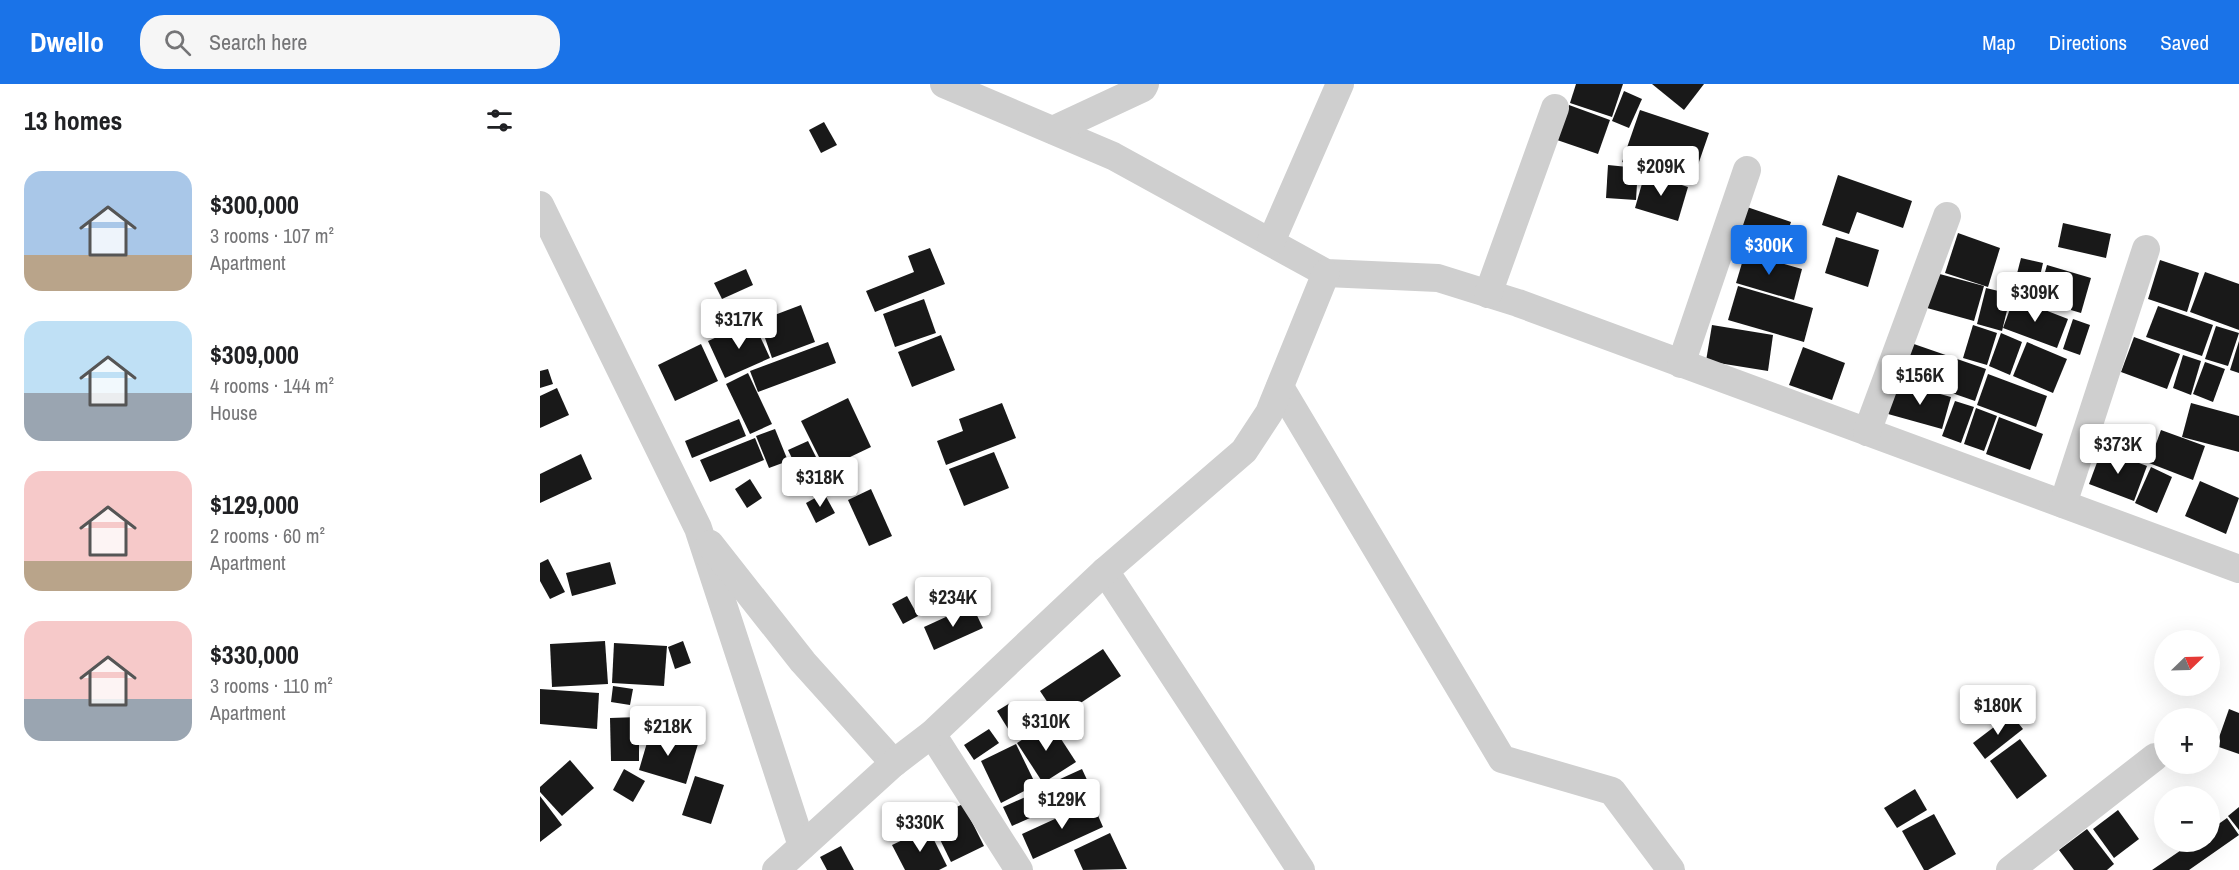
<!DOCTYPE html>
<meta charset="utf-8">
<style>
body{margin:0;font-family:"Archivo Narrow",sans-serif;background:#f6f6f6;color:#202124;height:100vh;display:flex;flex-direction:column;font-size:22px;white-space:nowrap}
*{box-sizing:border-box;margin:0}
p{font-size:20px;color:#757577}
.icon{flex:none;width:33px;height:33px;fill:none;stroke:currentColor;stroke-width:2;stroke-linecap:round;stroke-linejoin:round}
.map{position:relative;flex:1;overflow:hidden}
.details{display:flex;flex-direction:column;background:#fff;width:540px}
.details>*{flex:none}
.needle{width:39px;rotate:67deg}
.buttons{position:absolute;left:1614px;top:546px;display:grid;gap:12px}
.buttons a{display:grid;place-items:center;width:66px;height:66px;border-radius:50%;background:#fff;box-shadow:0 6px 24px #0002;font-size:30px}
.price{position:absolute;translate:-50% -51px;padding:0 14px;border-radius:6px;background:#fff;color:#222;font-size:20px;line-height:39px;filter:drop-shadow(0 2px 3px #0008)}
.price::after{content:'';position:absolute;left:50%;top:36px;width:18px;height:14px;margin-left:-9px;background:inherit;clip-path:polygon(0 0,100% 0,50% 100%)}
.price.on{background:#1a73e8;color:#fff}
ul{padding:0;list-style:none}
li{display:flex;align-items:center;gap:18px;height:150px;padding:0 24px}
li span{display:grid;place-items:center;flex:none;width:168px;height:120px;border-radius:18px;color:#555}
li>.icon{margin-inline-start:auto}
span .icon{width:72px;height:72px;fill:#fffc;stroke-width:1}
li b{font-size:26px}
h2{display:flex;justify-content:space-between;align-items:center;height:72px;padding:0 24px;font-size:26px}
header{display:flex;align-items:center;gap:36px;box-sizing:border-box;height:84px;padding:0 30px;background:#1a73e8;color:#fff}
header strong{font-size:28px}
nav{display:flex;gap:33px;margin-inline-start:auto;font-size:21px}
.search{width:420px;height:54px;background:#f6f6f6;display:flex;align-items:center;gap:15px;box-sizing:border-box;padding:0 21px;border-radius:24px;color:#757577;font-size:22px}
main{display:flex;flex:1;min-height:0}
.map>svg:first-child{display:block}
.building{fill:#191919}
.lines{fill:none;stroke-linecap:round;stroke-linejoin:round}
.minor{stroke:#cfcfcf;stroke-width:28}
</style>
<header>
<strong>Dwello</strong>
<div class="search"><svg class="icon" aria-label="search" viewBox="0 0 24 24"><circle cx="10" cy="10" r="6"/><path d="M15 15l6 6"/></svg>Search here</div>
<nav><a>Map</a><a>Directions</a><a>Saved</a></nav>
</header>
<main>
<section class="details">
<h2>13 homes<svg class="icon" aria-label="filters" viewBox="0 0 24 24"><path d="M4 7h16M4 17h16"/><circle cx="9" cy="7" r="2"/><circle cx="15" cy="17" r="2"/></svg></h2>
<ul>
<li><span style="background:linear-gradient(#a9c7e8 70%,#b9a48a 0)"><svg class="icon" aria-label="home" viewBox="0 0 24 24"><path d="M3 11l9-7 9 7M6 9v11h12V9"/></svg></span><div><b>$300,000</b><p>3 rooms · 107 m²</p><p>Apartment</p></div></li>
<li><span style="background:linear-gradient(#bfe0f5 60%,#9aa5b1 0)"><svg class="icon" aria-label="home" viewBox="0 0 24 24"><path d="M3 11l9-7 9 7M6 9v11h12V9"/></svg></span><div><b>$309,000</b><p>4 rooms · 144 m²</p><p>House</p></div></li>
<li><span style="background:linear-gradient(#f6c9c9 75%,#b9a48a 0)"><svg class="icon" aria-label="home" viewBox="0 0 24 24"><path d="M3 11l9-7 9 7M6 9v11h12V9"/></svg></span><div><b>$129,000</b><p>2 rooms · 60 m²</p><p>Apartment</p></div></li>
<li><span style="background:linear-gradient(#f6c9c9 65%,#9aa5b1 0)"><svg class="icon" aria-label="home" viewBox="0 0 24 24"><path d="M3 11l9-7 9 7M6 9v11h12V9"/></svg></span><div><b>$330,000</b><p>3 rooms · 110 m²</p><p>Apartment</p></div></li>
</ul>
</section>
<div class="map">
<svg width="1699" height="786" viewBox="0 0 1699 786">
<rect width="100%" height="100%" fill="#fff"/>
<g class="building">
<path d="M1036,0H1083L1072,33L1030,19Z"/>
<path d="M1112,0H1164L1144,26Z"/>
<path d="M1084,7L1102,15L1089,44L1072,37Z"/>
<path d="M1029,21L1070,36L1058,70L1017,56Z"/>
<path d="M1100,26L1169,49L1151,101L1082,78Z"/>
<path d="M284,38L297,61L281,69L269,46Z"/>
<path d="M1068,81L1098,84L1096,116L1066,114Z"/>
<path d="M1105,89L1148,103L1138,137L1095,124Z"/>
<path d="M1298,91L1372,117L1363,144L1317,128L1309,150L1282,141Z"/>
<path d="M1207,123L1251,138L1239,174L1194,158Z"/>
<path d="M1523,139L1571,150L1566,174L1518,163Z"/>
<path d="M1418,149L1460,164L1448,203L1405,189Z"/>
<path d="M1296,153L1339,166L1328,203L1285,189Z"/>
<path d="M390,164L405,200L335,228L326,207L374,188L368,172Z"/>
<path d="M1205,169L1262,185L1254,216L1196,199Z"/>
<path d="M1481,174L1503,179L1495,214L1472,209Z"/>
<path d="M1620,176L1659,189L1647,228L1608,215Z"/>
<path d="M1507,181L1551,194L1541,229L1497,216Z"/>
<path d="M206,185L213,201L182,215L174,199Z"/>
<path d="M1665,188L1699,200V246L1650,228Z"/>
<path d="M1396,189L1444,202L1434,237L1387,224Z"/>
<path d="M1198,202L1273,224L1264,258L1188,236Z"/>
<path d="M1446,204L1471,210L1462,247L1437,240Z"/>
<path d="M1474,214L1528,235L1517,264L1463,244Z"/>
<path d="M384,215L396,249L355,263L343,230Z"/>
<path d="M261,221L275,258L232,274L219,237Z"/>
<path d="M1618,222L1673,241L1662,272L1606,253Z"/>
<path d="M1533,235L1550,241L1540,271L1523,265Z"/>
<path d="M213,237L230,274L185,294L168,257Z"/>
<path d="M1172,241L1233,251L1228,287L1166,277Z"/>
<path d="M1433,241L1457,249L1447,281L1423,274Z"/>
<path d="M1676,242L1699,249L1688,282L1665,275Z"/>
<path d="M1461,249L1482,258L1470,291L1449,282Z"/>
<path d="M401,251L415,286L372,303L358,268Z"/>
<path d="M1594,253L1640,270L1627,305L1581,288Z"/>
<path d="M1699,257V289L1690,286Z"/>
<path d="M288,258L296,279L218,308L210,287Z"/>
<path d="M1487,258L1527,275L1513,309L1473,292Z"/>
<path d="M1371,259L1446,285L1435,317L1360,291Z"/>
<path d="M161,260L178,297L135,317L118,281Z"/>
<path d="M1263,263L1305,279L1292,316L1249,301Z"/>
<path d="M1643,271L1661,277L1651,311L1633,304Z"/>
<path d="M1665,278L1685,285L1673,318L1653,310Z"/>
<path d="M8,285L13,300L0,304V287Z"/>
<path d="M208,289L232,340L210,350L186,300Z"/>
<path d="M1448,290L1507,312L1496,343L1437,321Z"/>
<path d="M1357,298L1411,313L1402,345L1348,330Z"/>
<path d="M17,304L29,331L0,344V312Z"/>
<path d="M308,314L331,363L285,385L261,337Z"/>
<path d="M1415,317L1434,323L1421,359L1402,352Z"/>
<path d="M462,319L476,354L406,381L397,357L423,347L419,335Z"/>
<path d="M1651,319L1699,332V368L1642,353Z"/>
<path d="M1436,324L1457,332L1444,367L1424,360Z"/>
<path d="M1459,333L1503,350L1490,386L1446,370Z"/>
<path d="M199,335L206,352L152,374L145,357Z"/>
<path d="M235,345L248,377L229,384L216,352Z"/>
<path d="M1621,346L1665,362L1653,396L1609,379Z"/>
<path d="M215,354L224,376L170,398L160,376Z"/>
<path d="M268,357L281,383L261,393L248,366Z"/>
<path d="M1562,365L1607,382L1594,417L1549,400Z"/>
<path d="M454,368L469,404L424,422L409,385Z"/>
<path d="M41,370L52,395L0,419V390Z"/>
<path d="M1611,383L1632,393L1617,429L1595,419Z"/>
<path d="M210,395L222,414L207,424L195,405Z"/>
<path d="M1660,397L1699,414L1686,450L1645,432Z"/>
<path d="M331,405L352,452L329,462L308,416Z"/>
<path d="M284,409L295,429L276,439L266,419Z"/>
<path d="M8,475L25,508L10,515L0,497V479Z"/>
<path d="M70,478L76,500L32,512L26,489Z"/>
<path d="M367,512L378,532L363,540L352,520Z"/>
<path d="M432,521L443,544L394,566L384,543Z"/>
<path d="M65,557L68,600L12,603L10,560Z"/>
<path d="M143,557L151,579L135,585L128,563Z"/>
<path d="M74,559L127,562L124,602L72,599Z"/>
<path d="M563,565L581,592L518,634L500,607Z"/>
<path d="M73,602L93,605L90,621L71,618Z"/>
<path d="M0,605L59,609L57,645L0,640Z"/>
<path d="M470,619L488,648L475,656L457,627Z"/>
<path d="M1689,625L1699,629V670L1676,662Z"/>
<path d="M1471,630L1483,645L1445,675L1433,659Z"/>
<path d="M99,633V677H71L70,634Z"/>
<path d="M510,638L536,678L503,699L477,659Z"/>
<path d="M111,645L158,660L146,700L99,686Z"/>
<path d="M449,645L459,659L434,676L424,661Z"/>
<path d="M1480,655L1507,692L1477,715L1450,677Z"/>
<path d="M476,660L496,701L461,719L441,677Z"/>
<path d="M30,676L54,704L22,732L0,708V703Z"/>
<path d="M84,685L105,697L93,718L73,706Z"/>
<path d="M542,685L554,711L519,727L507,701Z"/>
<path d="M155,692L184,701L171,740L142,731Z"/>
<path d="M1375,705L1387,726L1357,744L1344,724Z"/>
<path d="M501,706L510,725L472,742L463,723Z"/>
<path d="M0,712L22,741L0,758Z"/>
<path d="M552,718L563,743L493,775L482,750Z"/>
<path d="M423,720L444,762L411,778L390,735Z"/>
<path d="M1699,723V746L1688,732Z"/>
<path d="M1578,726L1599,755L1574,774L1553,745Z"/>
<path d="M1394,730L1416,770L1388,786H1384L1362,747Z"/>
<path d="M1687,734L1699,751L1649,786H1612L1653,758H1670V746Z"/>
<path d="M388,744L407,782L399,786H365L352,761Z"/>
<path d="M1547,745L1574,780L1567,786H1534L1519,766Z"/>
<path d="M570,749L587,785L543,786L534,766Z"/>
<path d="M301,762L314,786H287L280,773Z"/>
</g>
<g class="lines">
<g class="minor">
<path d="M404,0L573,72L786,189L898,194L978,219L1699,485"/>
<path d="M513,46L603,4L605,0"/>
<path d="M0,121L158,444L262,762"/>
<path d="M731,158L800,0"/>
<path d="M948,210L1015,24"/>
<path d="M1141,280L1207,86"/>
<path d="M740,303L962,675L1072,707L1131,786"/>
<path d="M1327,348L1407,132"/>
<path d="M1523,420L1606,165"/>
<path d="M170,460L263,578L354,679"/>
<path d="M565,487L761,786"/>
<path d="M392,650L479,786"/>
<path d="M236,786L354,679L392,650L565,487L704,367L729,329L786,189"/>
<path d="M1470,786L1615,673"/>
</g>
</g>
</svg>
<div class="buttons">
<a><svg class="needle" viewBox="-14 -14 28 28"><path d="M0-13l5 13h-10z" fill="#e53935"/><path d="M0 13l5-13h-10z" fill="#757577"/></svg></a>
<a>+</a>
<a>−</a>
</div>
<b class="price" style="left:1121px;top:113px">$209K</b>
<b class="price on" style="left:1229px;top:192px">$300K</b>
<b class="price" style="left:1495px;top:239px">$309K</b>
<b class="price" style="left:199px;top:266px">$317K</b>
<b class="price" style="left:1380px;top:322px">$156K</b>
<b class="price" style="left:1578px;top:391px">$373K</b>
<b class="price" style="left:280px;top:424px">$318K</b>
<b class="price" style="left:413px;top:544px">$234K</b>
<b class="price" style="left:1458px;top:652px">$180K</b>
<b class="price" style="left:506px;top:668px">$310K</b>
<b class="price" style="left:128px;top:673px">$218K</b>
<b class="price" style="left:522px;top:746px">$129K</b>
<b class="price" style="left:380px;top:769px">$330K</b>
</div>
</main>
